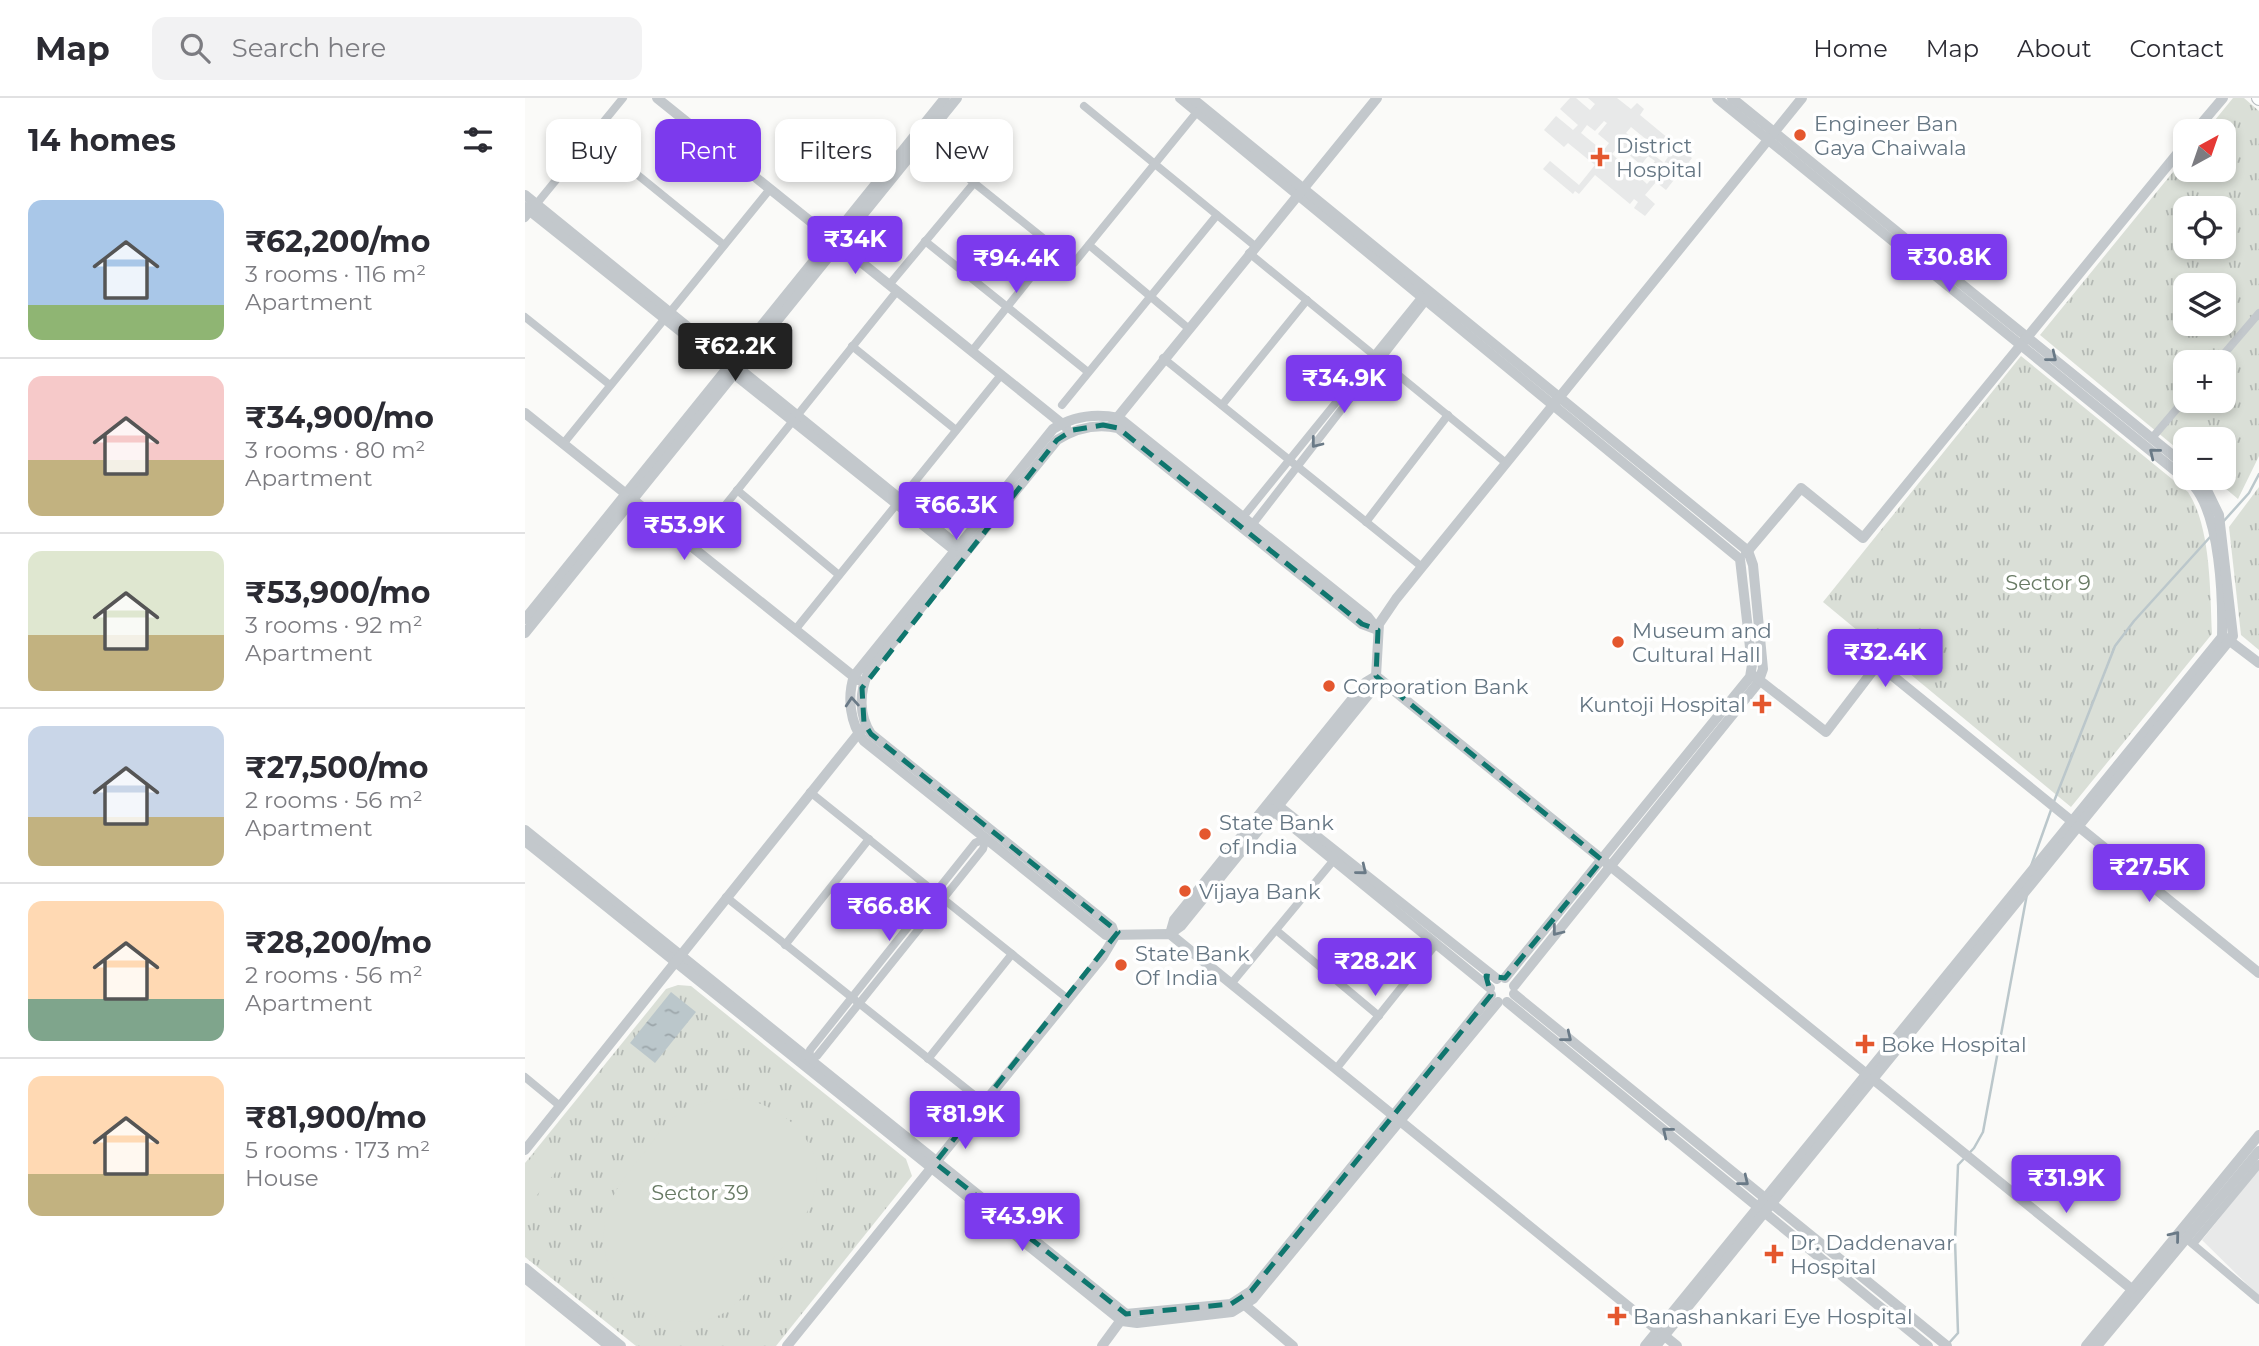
<!DOCTYPE html>
<meta charset="utf-8">
<style>
body{margin:0;font-family:Montserrat,sans-serif;background:#f2f2f3;color:#2b2b33;height:100vh;display:flex;flex-direction:column;font-size:26px;white-space:nowrap}
*{box-sizing:border-box;margin:0}
p{font-size:23px;color:#7c7c81}
.icon{flex:none;width:38px;height:38px;fill:none;stroke:currentColor;stroke-width:2;stroke-linecap:round;stroke-linejoin:round}
.map{position:relative;flex:1;overflow:hidden}
.drawer{display:flex;flex-direction:column;background:#fff;width:525px}
.drawer>*{flex:none}
.guide{position:absolute;left:21px;top:21px;width:665px;height:63px;display:flex;gap:14px}
.needle{width:46px;rotate:40deg}
.tools{position:absolute;left:1648px;top:21px;display:grid;gap:14px}
.tools a{display:grid;place-items:center;width:63px;height:63px;border-radius:14px;background:#fff;box-shadow:0 4px 10px #0003;font-size:35px}
.price{position:absolute;translate:-50% -60px;padding:0 16px;border-radius:7px;background:#7c3aed;color:#fff;font-size:23px;line-height:46px;filter:drop-shadow(0 2px 4px #0008)}
.price::after{content:'';position:absolute;left:50%;top:42px;width:21px;height:16px;margin-left:-10px;background:inherit;clip-path:polygon(0 0,100% 0,50% 100%)}
.price.selected{background:#222;color:#fff}
ul{padding:0;list-style:none}
li{display:flex;align-items:center;gap:21px;height:175px;padding:0 28px}
li+li{border-top:2px solid #e1e1e2}
li span{display:grid;place-items:center;flex:none;width:196px;height:140px;border-radius:14px;color:#555}
li>.icon{margin-inline-start:auto}
span .icon{width:84px;height:84px;fill:#fffc;stroke-width:1}
li b{font-size:30px}
h2{display:flex;justify-content:space-between;align-items:center;height:84px;padding:0 28px;font-size:30px}
.tag{padding:0 24px;border-radius:14px;background:#fff;box-shadow:0 4px 10px #0003;font-size:24px;line-height:63px}
.tag.selected{background:#7c3aed;color:#fff}
header{display:flex;align-items:center;gap:42px;box-sizing:border-box;height:98px;padding:0 35px;background:#fff;border-bottom:2px solid #e1e1e2}
header strong{font-size:33px}
nav{display:flex;gap:38px;margin-inline-start:auto;font-size:24px}
.search{width:490px;height:63px;background:#f2f2f3;display:flex;align-items:center;gap:18px;box-sizing:border-box;padding:0 24px;border-radius:14px;color:#7c7c81;font-size:26px}
main{display:flex;flex:1;min-height:0}
.map>svg:first-child{display:block}
.built{fill:#e8e9e9;fill-rule:evenodd}
.grass{fill:url(#grass-tufts);fill-rule:evenodd}
.pitch{fill:#dadfd7}
.water{fill:url(#water-ripples)}
.lines{fill:none;stroke-linecap:round;stroke-linejoin:round}
.stream{stroke:#bbc7cb;stroke-width:2.5}
.primary-casing{stroke:#b5babe;stroke-width:14}
.minor{stroke:#c3c8cc;stroke-width:8}
.tertiary{stroke:#c3c8cc;stroke-width:10}
.primary{stroke:#fff;stroke-width:12}
.oneway{stroke:#6a7a87}
.marked{fill:none;stroke:#0f766e;stroke-width:5;stroke-dasharray:14 9;stroke-linejoin:round}
.poi-dot{fill:#e4572e;stroke:#fff;stroke-width:2.5}
.labels{text-anchor:middle;dominant-baseline:central;stroke-width:7;stroke-linejoin:round;paint-order:stroke}
.poi-label{font-size:21px;fill:#657683;stroke:#fff;text-anchor:start}
.park-label{font-size:21px;fill:#687a64;stroke:#fff}
</style>
<header>
<strong>Map</strong>
<div class="search"><svg class="icon" aria-label="search" viewBox="0 0 24 24"><circle cx="10" cy="10" r="6"/><path d="M15 15l6 6"/></svg>Search here</div>
<nav><a>Home</a><a>Map</a><a>About</a><a>Contact</a></nav>
</header>
<main>
<section class="drawer">
<h2>14 homes<svg class="icon" aria-label="filters" viewBox="0 0 24 24"><path d="M4 7h16M4 17h16"/><circle cx="9" cy="7" r="2"/><circle cx="15" cy="17" r="2"/></svg></h2>
<ul>
<li><span style="background:linear-gradient(#a9c7e8 75%,#8fb573 0)"><svg class="icon" aria-label="home" viewBox="0 0 24 24"><path d="M3 11l9-7 9 7M6 9v11h12V9"/></svg></span><div><b>₹62,200/mo</b><p>3 rooms · 116 m²</p><p>Apartment</p></div></li>
<li><span style="background:linear-gradient(#f6c9c9 60%,#c2b280 0)"><svg class="icon" aria-label="home" viewBox="0 0 24 24"><path d="M3 11l9-7 9 7M6 9v11h12V9"/></svg></span><div><b>₹34,900/mo</b><p>3 rooms · 80 m²</p><p>Apartment</p></div></li>
<li><span style="background:linear-gradient(#dfe7d0 60%,#c2b280 0)"><svg class="icon" aria-label="home" viewBox="0 0 24 24"><path d="M3 11l9-7 9 7M6 9v11h12V9"/></svg></span><div><b>₹53,900/mo</b><p>3 rooms · 92 m²</p><p>Apartment</p></div></li>
<li><span style="background:linear-gradient(#c9d6e8 65%,#c2b280 0)"><svg class="icon" aria-label="home" viewBox="0 0 24 24"><path d="M3 11l9-7 9 7M6 9v11h12V9"/></svg></span><div><b>₹27,500/mo</b><p>2 rooms · 56 m²</p><p>Apartment</p></div></li>
<li><span style="background:linear-gradient(#ffd9b3 70%,#7fa58c 0)"><svg class="icon" aria-label="home" viewBox="0 0 24 24"><path d="M3 11l9-7 9 7M6 9v11h12V9"/></svg></span><div><b>₹28,200/mo</b><p>2 rooms · 56 m²</p><p>Apartment</p></div></li>
<li><span style="background:linear-gradient(#ffd9b3 70%,#c2b280 0)"><svg class="icon" aria-label="home" viewBox="0 0 24 24"><path d="M3 11l9-7 9 7M6 9v11h12V9"/></svg></span><div><b>₹81,900/mo</b><p>5 rooms · 173 m²</p><p>House</p></div></li>
</ul>
</section>
<div class="map">
<svg width="1734" height="1248" viewBox="0 0 1734 1248">
<defs>
<pattern id="grass-tufts" width="24" height="20" patternUnits="userSpaceOnUse" patternTransform="scale(1.75)"><rect width="24" height="20" fill="#dadfd7"/><path d="M3 7l-1-3M5 7V3M7 7l1-3M15 17l-1-3M17 17v-4M19 17l1-3" fill="none" stroke="#b4b9b4"/></pattern>
<pattern id="water-ripples" width="26" height="14" patternUnits="userSpaceOnUse" patternTransform="scale(1.75)"><rect width="26" height="14" fill="#bbc7cb"/><path d="M2 4q2-2 4 0t4 0M15 11q2-2 4 0t4 0" fill="none" stroke="#9ca6aa"/></pattern>
</defs>
<rect width="100%" height="100%" fill="#fafaf8"/>
<g class="built">
<path d="M1045,0H1051L1065,12L1070,6L1063,0H1092L1106,11L1112,5L1119,11L1115,17L1167,60L1164,64L1169,68L1165,73L1159,69L1141,92L1131,84L1120,97L1130,106L1120,118L1109,110L1113,104L1109,101L1105,106L1070,77L1054,96L1050,93L1048,96L1018,71L1025,63L1054,87L1070,67L1043,45L1039,49L1019,32L1031,18L1048,32L1053,27L1035,11ZM1079,23L1082,25L1073,36L1084,45L1078,53L1056,35L1062,27L1070,33ZM1106,29L1143,59L1139,65L1101,35ZM1094,48L1116,67L1123,58L1130,63L1123,72L1129,78L1122,86L1110,75L1105,81L1098,75L1102,70L1087,56Z"/>
<path d="M1734,1071V1198L1677,1142Z"/>
</g>
<g class="grass">
<path d="M1708,0H1719L1734,13V358L1713,401L1688,380H1699V341H1661V358L1515,237L1661,58V72H1699V33H1681ZM1661,110H1699V149H1661ZM1661,187H1699V226H1661ZM1661,264H1699V303H1661Z"/>
<path d="M1496,258L1663,394C1686,429 1685,493 1687,536L1546,709L1298,504Z"/>
<path d="M1734,389V552L1716,537L1704,429Z"/>
<path d="M153,887L166,888L381,1061L387,1078L251,1248H111L0,1159V1065L141,891Z"/>
</g>
<g class="pitch">
<path d="M215,1000C267,1010 310,1054 284,1110C274,1133 256,1151 240,1170C228,1185 215,1206 197,1216C174,1228 143,1225 121,1214C85,1195 70,1146 84,1108C92,1086 108,1069 122,1051C129,1042 136,1030 145,1022C164,1006 191,1002 215,1000Z"/>
<path d="M16,1047L38,1065L0,1112V1068Z"/>
</g>
<path class="water" d="M146,894L171,914L130,965L105,945Z"/>
<g class="lines">
<g class="stream">
<path d="M1697,425L1724,395L1734,376"/>
<path d="M1528,706L1590,548L1609,523L1686,438"/>
<path d="M1506,768L1526,712"/>
<path d="M1424,1245L1433,1235L1430,1142L1433,1067L1449,1050L1458,1034L1502,796"/>
</g>
<defs>
<path id="primary" d="M1733,0L1734,1"/>
</defs>
<use href="#primary" class="primary-casing"/>
<g class="minor">
<path d="M559,8L730,148"/>
<path d="M66,39L199,147"/>
<path d="M397,43L549,165L672,14"/>
<path d="M0,120L98,0"/>
<path d="M400,143L563,274"/>
<path d="M564,147L663,230"/>
<path d="M724,155L981,365"/>
<path d="M364,187L449,85"/>
<path d="M0,219L85,287"/>
<path d="M327,248L431,332"/>
<path d="M447,253L530,149"/>
<path d="M638,260L897,469"/>
<path d="M1692,264L1734,215"/>
<path d="M537,307L692,117"/>
<path d="M697,307L782,202"/>
<path d="M1627,340L1661,300"/>
<path d="M38,346L245,91"/>
<path d="M212,392L314,477"/>
<path d="M718,419L899,196"/>
<path d="M841,424L923,317"/>
<path d="M727,427L903,200"/>
<path d="M166,450L372,193"/>
<path d="M270,532L476,277"/>
<path d="M285,694L543,901"/>
<path d="M201,799L459,1005"/>
<path d="M751,832L854,918"/>
<path d="M260,847L344,741"/>
<path d="M706,886L808,763"/>
<path d="M403,961L487,856"/>
<path d="M284,962L285,952L450,745L461,740"/>
<path d="M284,962L292,958L458,751L461,740"/>
<path d="M811,971L911,846"/>
<path d="M0,979L35,1008"/>
<path d="M1664,1143L1734,1202"/>
<path d="M1668,1146L1734,1066"/>
</g>
<g class="tertiary">
<path d="M132,0L541,329"/>
<path d="M655,0L1215,461L1227,567L1225,579L980,880"/>
<path d="M667,0L1223,453L1228,467L1238,571L1233,585L989,888"/>
<path d="M1207,0L1661,368"/>
<path d="M1277,0L871,501L854,526L851,578L1614,1197"/>
<path d="M1670,33L1698,0"/>
<path d="M0,97L437,451"/>
<path d="M0,109L433,455"/>
<path d="M0,315L333,582"/>
<path d="M588,325L852,0"/>
<path d="M1221,455L1276,390L1338,440L1661,45"/>
<path d="M0,521L420,0"/>
<path d="M853,532L843,519L594,320C570,315 548,318 528,331L329,578C322,599 325,626 339,643L581,837L645,836L1152,1248"/>
<path d="M0,535L432,0"/>
<path d="M1701,540L1734,565"/>
<path d="M851,578L848,591L656,828L645,836L649,822L841,584Z"/>
<path d="M1229,578L1301,634L1353,566L1734,875"/>
<path d="M751,706L972,881"/>
<path d="M746,711L965,890"/>
<path d="M0,732L601,1216L706,1206L726,1193L966,897"/>
<path d="M0,743L597,1223L612,1225L707,1214L728,1201L973,904"/>
<path d="M590,838L587,829L346,636C334,618 334,595 343,575L532,342C551,330 570,325 593,330L837,526L853,532"/>
<path d="M989,896L1422,1248"/>
<path d="M982,904L1403,1248"/>
<path d="M0,1052L337,631"/>
<path d="M0,1170L96,1248"/>
<path d="M0,1180L84,1248"/>
<path d="M715,1203L768,1248"/>
<path d="M262,1248L578,858L590,838"/>
<path d="M577,1248L599,1218"/>
<path d="M1120,1248L1697,539C1698,498 1695,419 1669,388L1192,0"/>
<path d="M1131,1248L1708,538L1694,417L1676,380"/>
<path d="M1561,1248L1734,1037"/>
<path d="M1572,1248L1734,1053"/>
</g>
<use href="#primary" class="primary"/>
</g>
<defs><path id="oneway-chevron" d="M-2-3.5L2.5 0L-2 3.5" fill="none" stroke-width="1.6" stroke-linecap="round" stroke-linejoin="round" transform="scale(1.75)"/></defs>
<g class="oneway">
<use href="#oneway-chevron" transform="translate(1527 259) rotate(39)"/>
<use href="#oneway-chevron" transform="translate(791 345) rotate(128)"/>
<use href="#oneway-chevron" transform="translate(1629 355) rotate(-141)"/>
<use href="#oneway-chevron" transform="translate(327 604) rotate(-94)"/>
<use href="#oneway-chevron" transform="translate(837 772) rotate(39)"/>
<use href="#oneway-chevron" transform="translate(1032 833) rotate(128)"/>
<use href="#oneway-chevron" transform="translate(1042 939) rotate(39)"/>
<use href="#oneway-chevron" transform="translate(1142 1034) rotate(-141)"/>
<use href="#oneway-chevron" transform="translate(1219 1083) rotate(39)"/>
<use href="#oneway-chevron" transform="translate(1650 1138) rotate(-51)"/>
</g>
<path class="marked" d="M578,327L593,330L837,526L853,532L851,578L1077,762L980,880L961,878L966,897L726,1193L706,1206L601,1216L410,1065L593,834L346,636L339,625L337,590L532,342L548,332Z"/>
<g class="poi-dot">
<circle cx="1275" cy="37" r="7"/>
<path d="M1071.5 48.5h7v7h7v7h-7v7h-7v-7h-7v-7h7z"/>
<circle cx="1093" cy="544" r="7"/>
<circle cx="804" cy="588" r="7"/>
<path d="M1233.5 595.5h7v7h7v7h-7v7h-7v-7h-7v-7h7z"/>
<circle cx="680" cy="736" r="7"/>
<circle cx="660" cy="793" r="7"/>
<circle cx="596" cy="867" r="7"/>
<path d="M1336.5 935.5h7v7h7v7h-7v7h-7v-7h-7v-7h7z"/>
<path d="M1245.5 1145.5h7v7h7v7h-7v7h-7v-7h-7v-7h7z"/>
<path d="M1088.5 1207.5h7v7h7v7h-7v7h-7v-7h-7v-7h7z"/>
</g>
<g class="labels">
<g class="poi-label">
<text x="1289" y="25">Engineer Ban<tspan x="1289" dy="24">Gaya Chaiwala</tspan></text>
<text x="1091" y="47">District<tspan x="1091" dy="24">Hospital</tspan></text>
<text x="1107" y="532">Museum and<tspan x="1107" dy="24">Cultural Hall</tspan></text>
<text x="818" y="588">Corporation Bank</text>
<text x="1221" y="606" text-anchor="end">Kuntoji Hospital</text>
<text x="694" y="724">State Bank<tspan x="694" dy="24">of India</tspan></text>
<text x="674" y="793">Vijaya Bank</text>
<text x="610" y="855">State Bank<tspan x="610" dy="24">Of India</tspan></text>
<text x="1356" y="946">Boke Hospital</text>
<text x="1265" y="1144">Dr. Daddenavar<tspan x="1265" dy="24">Hospital</tspan></text>
<text x="1108" y="1218">Banashankari Eye Hospital</text>
</g>
<g class="park-label">
<text x="1523" y="484">Sector 9</text>
<text x="175" y="1094">Sector 39</text>
</g>
</g>
</svg>
<div class="tools">
<a><svg class="needle" viewBox="-14 -14 28 28"><path d="M0-13l5 13h-10z" fill="#e53935"/><path d="M0 13l5-13h-10z" fill="#7c7c81"/></svg></a>
<a><svg class="icon" aria-label="locate" viewBox="0 0 24 24"><circle cx="12" cy="12" r="6"/><path d="M12 2v4M12 18v4M2 12h4M18 12h4"/></svg></a>
<a><svg class="icon" aria-label="layers" viewBox="0 0 24 24"><path d="M12 4l9 5-9 5-9-5zM3 14l9 5 9-5"/></svg></a>
<a>+</a>
<a>−</a>
</div>
<b class="price" style="left:330px;top:178px">₹34K</b>
<b class="price" style="left:1424px;top:196px">₹30.8K</b>
<b class="price" style="left:491px;top:197px">₹94.4K</b>
<b class="price selected" style="left:210px;top:285px">₹62.2K</b>
<b class="price" style="left:819px;top:317px">₹34.9K</b>
<b class="price" style="left:431px;top:444px">₹66.3K</b>
<b class="price" style="left:159px;top:464px">₹53.9K</b>
<b class="price" style="left:1360px;top:591px">₹32.4K</b>
<b class="price" style="left:1624px;top:806px">₹27.5K</b>
<b class="price" style="left:364px;top:845px">₹66.8K</b>
<b class="price" style="left:850px;top:900px">₹28.2K</b>
<b class="price" style="left:440px;top:1053px">₹81.9K</b>
<b class="price" style="left:1541px;top:1117px">₹31.9K</b>
<b class="price" style="left:497px;top:1155px">₹43.9K</b>
<div class="guide">
<a class="tag">Buy</a>
<a class="tag selected">Rent</a>
<a class="tag">Filters</a>
<a class="tag">New</a>
</div>
</div>
</main>
